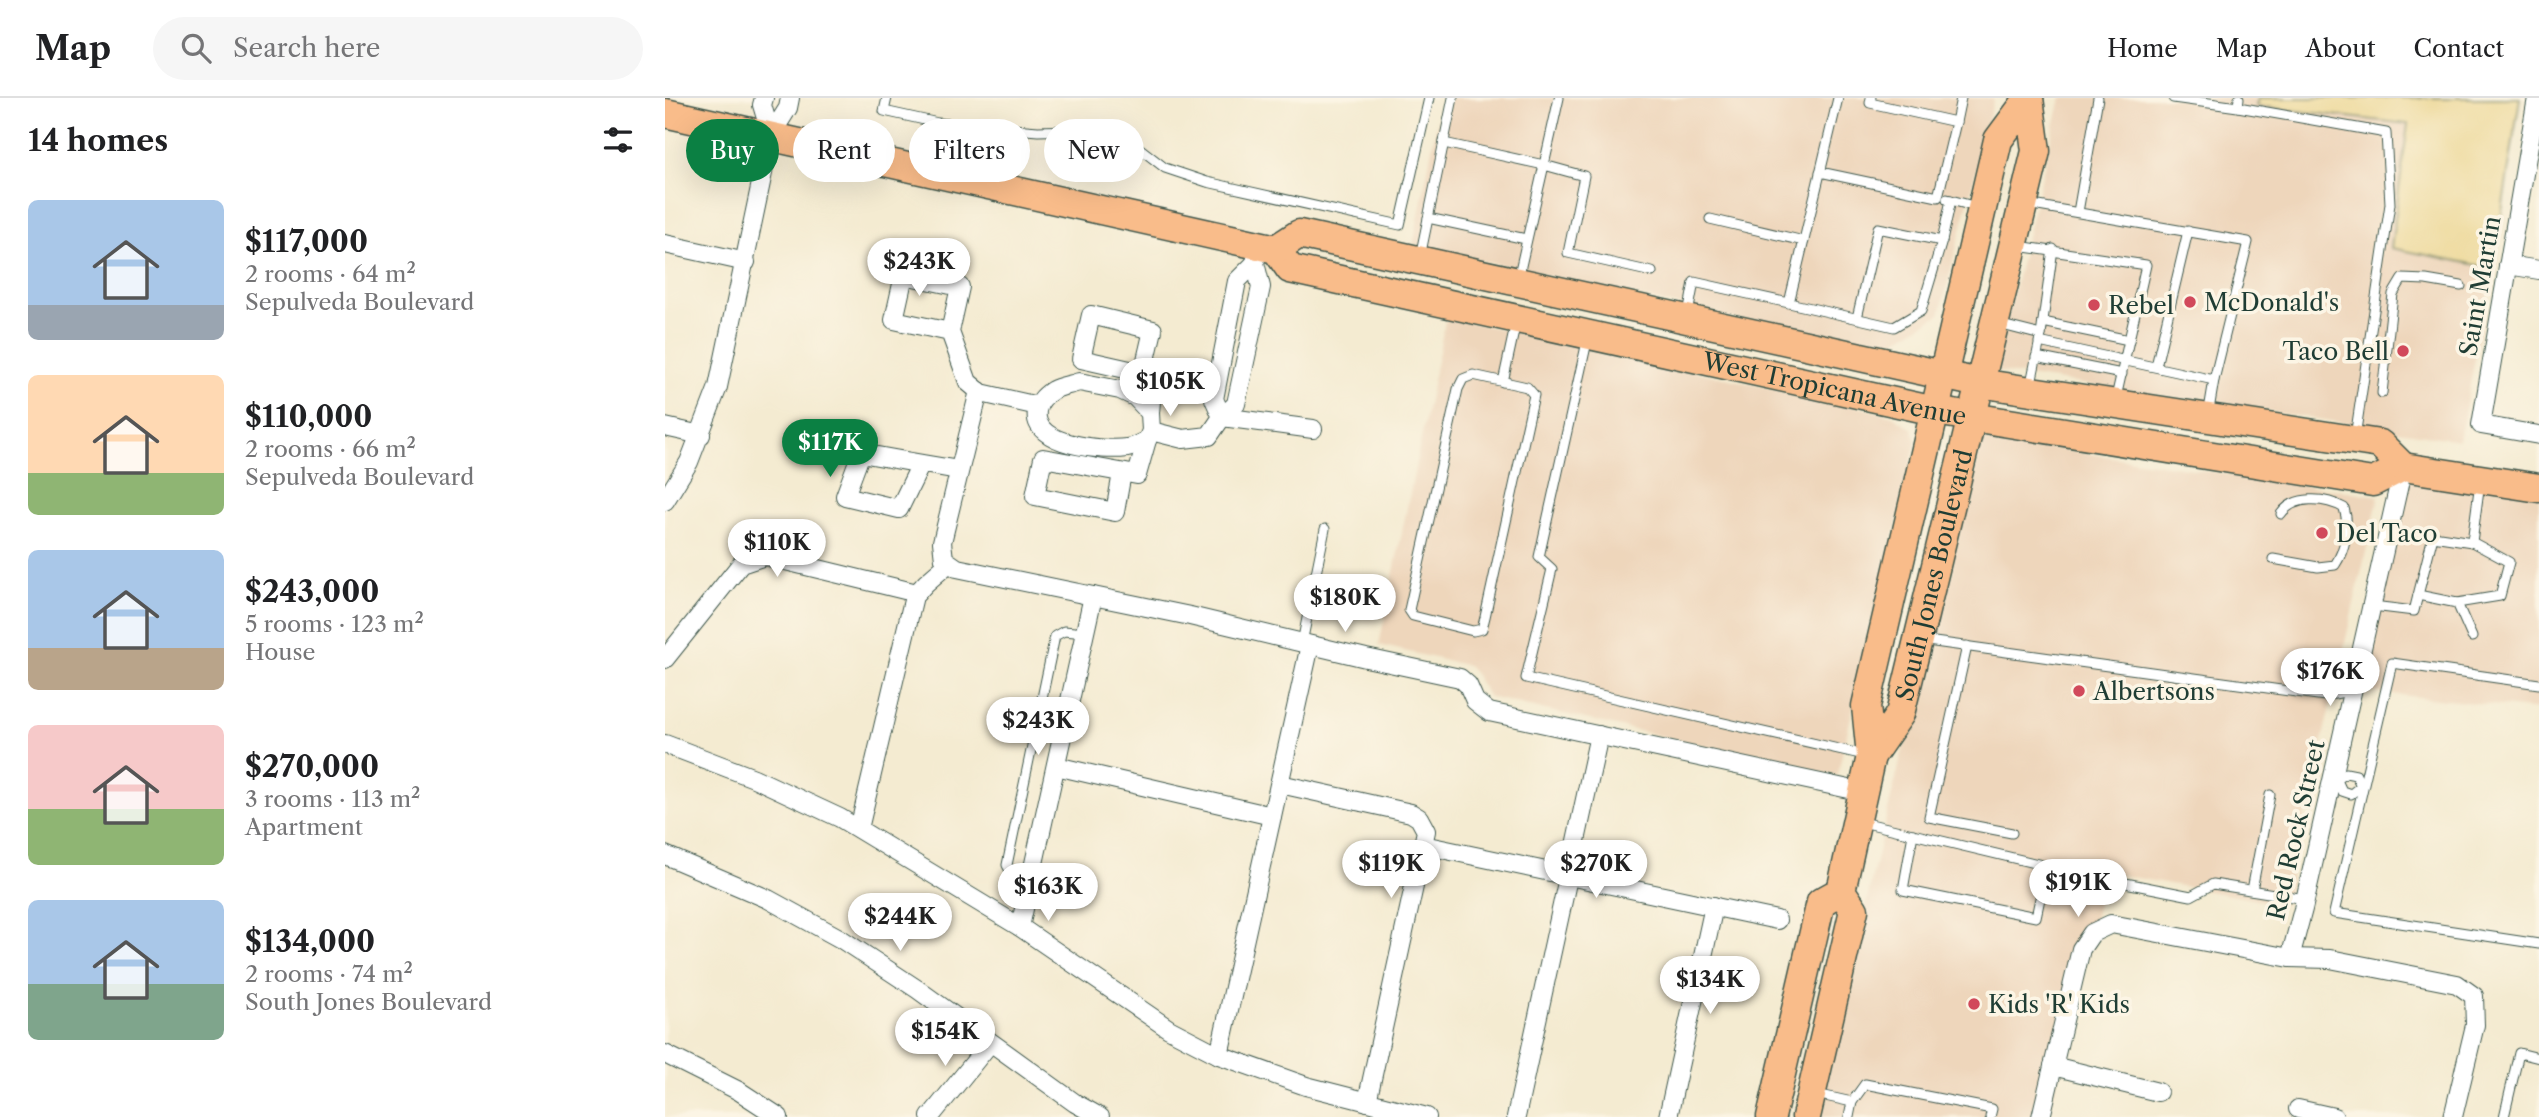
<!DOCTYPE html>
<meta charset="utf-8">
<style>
body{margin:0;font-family:"Libre Caslon Text",serif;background:#f6f6f6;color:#202124;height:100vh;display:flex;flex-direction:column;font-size:26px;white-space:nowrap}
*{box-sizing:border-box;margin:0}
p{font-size:23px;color:#757577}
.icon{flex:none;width:38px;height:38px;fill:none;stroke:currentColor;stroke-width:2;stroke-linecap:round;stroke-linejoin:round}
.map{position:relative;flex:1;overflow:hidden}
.sheet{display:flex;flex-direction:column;background:#fff;width:665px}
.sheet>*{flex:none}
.guide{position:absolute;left:21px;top:21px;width:665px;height:63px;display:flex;gap:14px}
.price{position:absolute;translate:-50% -60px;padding:0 16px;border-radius:24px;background:#fff;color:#222;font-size:23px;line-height:46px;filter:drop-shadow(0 2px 4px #0008)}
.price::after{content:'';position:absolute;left:50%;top:42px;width:21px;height:16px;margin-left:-10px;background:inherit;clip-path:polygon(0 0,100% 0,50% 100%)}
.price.active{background:#0b8043;color:#fff}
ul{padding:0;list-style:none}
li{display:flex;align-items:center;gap:21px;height:175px;padding:0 28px}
li span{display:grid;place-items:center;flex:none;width:196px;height:140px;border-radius:10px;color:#555}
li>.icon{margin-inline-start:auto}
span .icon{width:84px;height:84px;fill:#fffc;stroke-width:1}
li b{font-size:30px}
h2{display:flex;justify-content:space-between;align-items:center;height:84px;padding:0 28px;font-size:30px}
.pill{padding:0 24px;border-radius:32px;background:#fff;box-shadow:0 7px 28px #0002;font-size:24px;line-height:63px}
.pill.active{background:#0b8043;color:#fff}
header{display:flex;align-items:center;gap:42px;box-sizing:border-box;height:98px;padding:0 35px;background:#fff;border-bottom:2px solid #e0e0e0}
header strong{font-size:33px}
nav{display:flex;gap:38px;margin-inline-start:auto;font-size:24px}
.search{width:490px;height:63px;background:#f6f6f6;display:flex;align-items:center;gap:18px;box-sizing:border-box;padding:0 24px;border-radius:38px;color:#757577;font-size:26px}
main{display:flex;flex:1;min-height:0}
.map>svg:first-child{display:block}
.built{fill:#eed6bb}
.sand{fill:#eeda9e;stroke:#868c69;stroke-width:2}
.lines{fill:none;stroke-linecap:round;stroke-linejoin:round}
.service-casing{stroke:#3f574c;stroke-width:11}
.minor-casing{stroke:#3f574c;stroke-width:20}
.primary-casing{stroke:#3f574c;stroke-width:31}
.service{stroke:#fff;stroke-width:9}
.minor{stroke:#fff;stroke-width:18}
.primary{stroke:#f9bc8a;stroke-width:28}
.poi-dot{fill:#d1495b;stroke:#fcf5e5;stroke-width:2.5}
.labels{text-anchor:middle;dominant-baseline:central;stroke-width:7;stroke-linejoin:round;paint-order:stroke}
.street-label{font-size:24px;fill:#1f3d34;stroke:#fcf5e5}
.poi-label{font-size:24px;fill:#1f3d34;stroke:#fcf5e5;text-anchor:start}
</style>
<header>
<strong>Map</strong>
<div class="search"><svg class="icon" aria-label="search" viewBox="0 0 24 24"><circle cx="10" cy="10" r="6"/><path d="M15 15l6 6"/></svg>Search here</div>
<nav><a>Home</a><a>Map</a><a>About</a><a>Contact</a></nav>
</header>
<main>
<section class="sheet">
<h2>14 homes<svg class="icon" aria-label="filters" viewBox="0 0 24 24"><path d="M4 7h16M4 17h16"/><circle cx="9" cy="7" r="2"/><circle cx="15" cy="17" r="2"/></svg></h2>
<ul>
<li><span style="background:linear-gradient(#a9c7e8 75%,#9aa5b1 0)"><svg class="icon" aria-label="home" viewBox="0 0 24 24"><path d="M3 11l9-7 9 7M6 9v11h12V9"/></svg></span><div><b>$117,000</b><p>2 rooms · 64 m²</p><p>Sepulveda Boulevard</p></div></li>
<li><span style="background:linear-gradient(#ffd9b3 70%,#8fb573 0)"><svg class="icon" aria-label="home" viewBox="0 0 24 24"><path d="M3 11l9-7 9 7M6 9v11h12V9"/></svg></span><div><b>$110,000</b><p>2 rooms · 66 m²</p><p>Sepulveda Boulevard</p></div></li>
<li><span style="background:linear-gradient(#a9c7e8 70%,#b9a48a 0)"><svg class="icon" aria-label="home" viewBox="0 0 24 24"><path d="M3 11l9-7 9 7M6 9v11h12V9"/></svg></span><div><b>$243,000</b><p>5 rooms · 123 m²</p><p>House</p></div></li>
<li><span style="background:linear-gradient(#f6c9c9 60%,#8fb573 0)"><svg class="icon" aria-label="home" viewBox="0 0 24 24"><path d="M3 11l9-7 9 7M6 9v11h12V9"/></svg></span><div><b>$270,000</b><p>3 rooms · 113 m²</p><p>Apartment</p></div></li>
<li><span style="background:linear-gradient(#a9c7e8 60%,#7fa58c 0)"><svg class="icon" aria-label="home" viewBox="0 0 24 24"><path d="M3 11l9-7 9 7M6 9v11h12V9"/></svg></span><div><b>$134,000</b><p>2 rooms · 74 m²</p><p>South Jones Boulevard</p></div></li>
</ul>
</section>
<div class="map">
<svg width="1874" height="1019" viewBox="0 0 1874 1019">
<rect width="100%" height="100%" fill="#fcf5e5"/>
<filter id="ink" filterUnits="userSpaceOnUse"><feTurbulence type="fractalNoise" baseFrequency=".0143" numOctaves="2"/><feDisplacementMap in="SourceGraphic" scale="14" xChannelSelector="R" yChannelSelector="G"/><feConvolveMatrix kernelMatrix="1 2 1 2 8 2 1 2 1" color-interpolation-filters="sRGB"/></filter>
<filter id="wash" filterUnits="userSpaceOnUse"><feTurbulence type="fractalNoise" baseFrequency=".00686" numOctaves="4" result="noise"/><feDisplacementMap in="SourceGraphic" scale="28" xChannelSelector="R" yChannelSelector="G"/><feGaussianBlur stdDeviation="1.57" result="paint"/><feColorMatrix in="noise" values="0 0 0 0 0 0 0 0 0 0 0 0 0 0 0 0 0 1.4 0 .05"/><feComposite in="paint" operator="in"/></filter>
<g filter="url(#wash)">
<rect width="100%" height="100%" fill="#f4ebd1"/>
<g class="built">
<path d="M777,0H1329L1275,216L1212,253L748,147Z"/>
<path d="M1396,0H1593L1592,8L1743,26L1726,150L1828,170L1794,342L1329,273Z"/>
<path d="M781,219L1206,312L1228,318L1248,331L1251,345L1172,678L824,599L804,568L714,547Z"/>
<path d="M1316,340L1714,398L1619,807L1440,774L1384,1019H1152L1220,724Z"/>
<path d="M1741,371L1874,391V612L1689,592Z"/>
</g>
<path class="sand" d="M1593,0H1855L1828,170L1726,150L1743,26L1591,8Z"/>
</g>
<g filter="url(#ink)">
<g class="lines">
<defs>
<g id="service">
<path d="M222,0L219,13L273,25L373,33L445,31L464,42L500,70L542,84L735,127L764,0"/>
<path d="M1508,0L1573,9L1574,0"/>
<path d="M1573,9L1721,35L1725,106L1690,339"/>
<path d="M1291,24L1296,0"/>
<path d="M779,45L879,67L894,0"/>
<path d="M1155,74L1273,99L1291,24L1205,5L1206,0"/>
<path d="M1282,101L1312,109"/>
<path d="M1362,106L1583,144L1549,282L1543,318"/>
<path d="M1413,114L1433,0"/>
<path d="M763,120L861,141"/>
<path d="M1045,121L1139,143"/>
<path d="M1353,148L1481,167L1450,304"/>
<path d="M755,159L788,0"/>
<path d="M853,181L879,67L919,78L903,155L987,174"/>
<path d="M1124,205L1229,229L1256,213L1277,143"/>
<path d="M1023,216L1029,184L1124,205L1173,0"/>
<path d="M1192,220L1213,130L1277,143L1286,102"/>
<path d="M1378,224L1464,242"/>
<path d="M1333,226L1376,237"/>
<path d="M923,239L874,459L887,471L861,580L1204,658"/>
<path d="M1374,244L1549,282"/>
<path d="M1371,259L1457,276"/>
<path d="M1491,268L1523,133"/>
<path d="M808,277L862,289L869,297L820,519L817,531L808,533L748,518L744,512L793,291L798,281Z"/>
<path d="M838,284L851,224"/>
<path d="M1365,290L1376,237L1388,151"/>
<path d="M1717,295L1728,196L1737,181L1761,182L1796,188"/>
<path d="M1608,461L1653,469L1670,467C1680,452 1685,429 1679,410C1660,399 1629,397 1616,416"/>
<path d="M1753,497L1792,505L1807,539"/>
<path d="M1792,505L1835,498L1844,464L1807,444"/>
<path d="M1708,508L1749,513L1768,438L1807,444L1815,384"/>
<path d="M1255,542L1660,598L1688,592"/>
<path d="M637,545L660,431"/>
<path d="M1302,548L1264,719L1347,735"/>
<path d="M1874,586L1727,565L1669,815L1874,846"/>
<path d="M1681,675L1691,677L1696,688L1686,696L1677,693L1672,682Z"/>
<path d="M1193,723L1415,776L1526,798L1548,786L1640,801"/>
<path d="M1248,736L1238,792L1371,819L1382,768"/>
<path d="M365,783L347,776L342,767L390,538L399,533L420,535"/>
<path d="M1587,792L1605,697"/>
<path d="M1151,996L1187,1004"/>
<path d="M1184,1019L1187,1004L1200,986L1327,1011L1325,1019"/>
<path d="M1839,1019L1854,955L1874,960"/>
</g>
<g id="minor">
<path d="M99,0L97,7L106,37"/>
<path d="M1872,0L1816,327L1874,337"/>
<path d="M0,146L81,164"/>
<path d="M1843,167L1874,172"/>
<path d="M285,234L229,222L239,177L295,189L285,234L303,284L316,295L373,308"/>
<path d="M478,275L488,232L426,217L416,261L478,275L488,280L485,315"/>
<path d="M414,284L455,292L470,299L485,315L486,333L482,342C476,345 469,349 462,350C439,353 366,348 372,313C373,304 380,297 388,292C395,288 406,287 414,284Z"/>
<path d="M314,293L277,444L279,461L292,470L525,518L701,560L795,580L803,587L810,603L824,614L1198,694"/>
<path d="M557,319L549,301L572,183L590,165"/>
<path d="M557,319L648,331"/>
<path d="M0,329L36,337"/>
<path d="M486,333L518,341L544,338L557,319L571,306L596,189L590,165L594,147"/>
<path d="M256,366L234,411L180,398L196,355C229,361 262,367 294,372"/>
<path d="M457,375L450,414L370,398L378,360L472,377L482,342"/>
<path d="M0,403L24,364L53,289L106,37L123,10L125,0"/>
<path d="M0,561L76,466L100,458L252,495"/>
<path d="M0,646L89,680L175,720L355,829L504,931L554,957L641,988L762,1019"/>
<path d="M391,668L607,718"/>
<path d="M615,686L746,715L754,720L761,733L702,1004"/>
<path d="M194,731L249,498L261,485L284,465"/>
<path d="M758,747L1112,822"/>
<path d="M0,757L103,801L176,841L252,891L410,1005L435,1019"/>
<path d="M355,829L428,498"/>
<path d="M1625,860L1638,811L1738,369"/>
<path d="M0,956L74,993L114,1019"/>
<path d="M554,957L645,547"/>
<path d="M1388,968L1493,994"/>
<path d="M1633,1011L1669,1019"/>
<path d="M265,1019L325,945"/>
<path d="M851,1019L934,637"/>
<path d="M1003,1019L1049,808"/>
<path d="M1376,1019L1416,851L1427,835L1446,826L1625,860L1665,861L1792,886L1809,898L1810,927L1788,1019"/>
</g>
<g id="primary">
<path id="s1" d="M0,15L611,151L625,171L1270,313L1708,384L1738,369L1874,390"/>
<path d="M611,151L634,136L1314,285L1715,346L1738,369"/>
<path id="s2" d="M1206,658L1235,616L1253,542L1371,53L1364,0"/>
<path d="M1106,1019L1156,804L1176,793"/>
<path d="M1141,1019L1189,812L1176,793L1206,658L1201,608L1333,42L1364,0"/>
</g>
</defs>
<use href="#service" class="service-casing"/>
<use href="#minor" class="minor-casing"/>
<use href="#primary" class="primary-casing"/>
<use href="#service" class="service"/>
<use href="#minor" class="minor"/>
<use href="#primary" class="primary"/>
</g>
</g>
<g class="poi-dot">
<circle cx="1525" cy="204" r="7"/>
<circle cx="1429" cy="207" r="7"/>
<circle cx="1738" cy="253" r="7"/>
<circle cx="1657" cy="435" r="7"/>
<circle cx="1414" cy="593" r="7"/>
<circle cx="1309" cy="906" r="7"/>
</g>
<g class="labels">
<g class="street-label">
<text transform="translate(1815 188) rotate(-80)">Saint Martin</text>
<text stroke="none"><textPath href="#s1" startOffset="1208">West Tropicana Avenue</textPath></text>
<text stroke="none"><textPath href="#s2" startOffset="194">South Jones Boulevard</textPath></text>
<text transform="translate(1631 732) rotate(-77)">Red Rock Street</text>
</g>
<g class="poi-label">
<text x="1539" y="204">McDonald's</text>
<text x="1443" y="207">Rebel</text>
<text x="1724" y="253" text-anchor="end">Taco Bell</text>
<text x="1671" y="435">Del Taco</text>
<text x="1428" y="593">Albertsons</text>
<text x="1323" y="906">Kids 'R' Kids</text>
</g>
</g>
</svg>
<b class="price" style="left:254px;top:200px">$243K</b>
<b class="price" style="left:505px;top:320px">$105K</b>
<b class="price active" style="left:165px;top:381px">$117K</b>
<b class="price" style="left:112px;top:481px">$110K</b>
<b class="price" style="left:680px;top:536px">$180K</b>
<b class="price" style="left:1665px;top:610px">$176K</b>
<b class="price" style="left:373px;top:659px">$243K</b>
<b class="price" style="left:726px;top:802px">$119K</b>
<b class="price" style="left:931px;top:802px">$270K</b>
<b class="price" style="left:1413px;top:821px">$191K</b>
<b class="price" style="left:383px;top:825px">$163K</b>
<b class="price" style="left:235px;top:855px">$244K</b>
<b class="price" style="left:1045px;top:918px">$134K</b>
<b class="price" style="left:280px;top:970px">$154K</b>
<div class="guide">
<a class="pill active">Buy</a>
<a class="pill">Rent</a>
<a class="pill">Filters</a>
<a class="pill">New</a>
</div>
</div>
</main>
